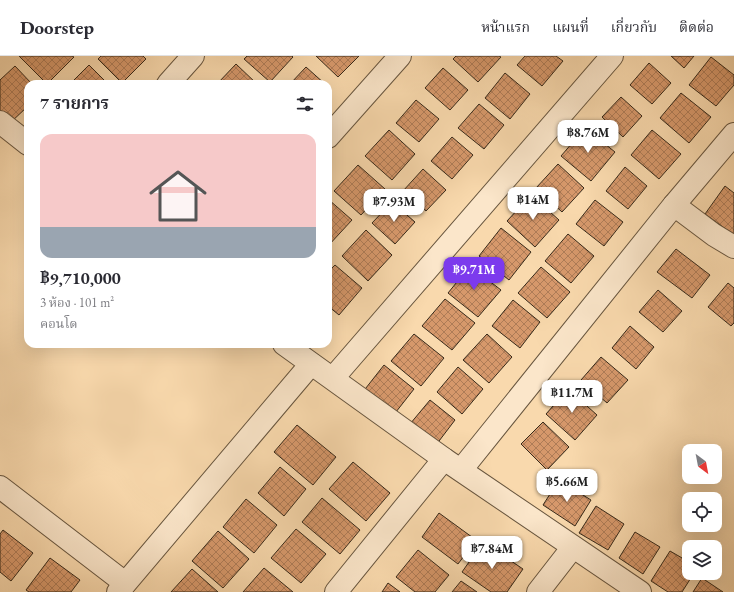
<!DOCTYPE html>
<html lang="th">
<meta charset="utf-8">
<style>
body{margin:0;font-family:"EB Garamond","Noto Serif Thai",serif;background:#f2f2f3;color:#2b2b33;height:100vh;display:flex;flex-direction:column;font-size:15px;white-space:nowrap}
*{box-sizing:border-box;margin:0}
p{font-size:13px;color:#7c7c81}
.icon{flex:none;width:22px;height:22px;fill:none;stroke:currentColor;stroke-width:2;stroke-linecap:round;stroke-linejoin:round}
.map{position:relative;flex:1;overflow:hidden}
.side{position:absolute;left:24px;top:24px;width:308px;height:268px;display:flex;flex-direction:column;background:#fff;border-radius:12px;box-shadow:0 4px 16px #0002}
.side>*{flex:none}
.needle{width:26px;rotate:148deg}
.tools{position:absolute;left:682px;top:388px;display:grid;gap:8px}
.tools a{display:grid;place-items:center;width:40px;height:40px;border-radius:8px;background:#fff;box-shadow:0 4px 16px #0002;font-size:20px}
.price{position:absolute;translate:-50% -34px;padding:0 9px;border-radius:8px;background:#fff;color:#222;font-size:13px;line-height:26px;filter:drop-shadow(0 1px 2px #0008)}
.price::after{content:'';position:absolute;left:50%;top:24px;width:12px;height:9px;margin-left:-6px;background:inherit;clip-path:polygon(0 0,100% 0,50% 100%)}
.price.on{background:#7c3aed;color:#fff}
ul{padding:0;list-style:none}
li{display:grid;align-content:center;gap:8px;height:212px;padding:0 16px}
li+li{border-top:1px solid #e1e1e2}
li span{display:grid;place-items:center;height:124px;border-radius:12px;color:#555}
li>.icon{margin-inline-start:auto}
span .icon{width:72px;height:72px;fill:#fffc;stroke-width:1}
li b{font-size:17px}
h2{display:flex;justify-content:space-between;align-items:center;height:48px;padding:0 16px;font-size:17px}
header{display:flex;align-items:center;gap:24px;box-sizing:border-box;height:56px;padding:0 20px;background:#fff;border-bottom:1px solid #e1e1e2}
header strong{font-size:19px}
nav{display:flex;gap:22px;margin-inline-start:auto;font-size:14px}
.map>svg:first-child{display:block}
.building{fill:url(#building-cross-hatch);stroke:#372a1a}
.lines{fill:none;stroke-linecap:round;stroke-linejoin:round}
.minor-casing{stroke:#68563f;stroke-width:24}
.minor{stroke:#fbe6ca;stroke-width:22}
</style>
<header>
<strong>Doorstep</strong>
<nav><a>หน้าแรก</a><a>แผนที่</a><a>เกี่ยวกับ</a><a>ติดต่อ</a></nav>
</header>
<div class="map">
<svg width="734" height="536" viewBox="0 0 734 536">
<defs>
<pattern id="building-cross-hatch" width="8" height="8" patternUnits="userSpaceOnUse"><rect width="8" height="8" fill="#d6986b"/><path d="M0 0l8 8M0 8l8-8" fill="none" stroke="#ae7c57"/></pattern>
</defs>
<rect width="100%" height="100%" fill="#f9d9ad"/>
<filter id="stains"><feTurbulence type="fractalNoise" baseFrequency=".005" numOctaves="4"/><feColorMatrix values="0 0 0 0 .2 0 0 0 0 .09 0 0 0 0 .02 0 0 0 .5 -.17"/></filter>
<radialGradient id="worn" r=".72"><stop offset=".6" stop-color="#630" stop-opacity="0"/><stop offset="1" stop-color="#630" stop-opacity=".3"/></radialGradient>
<g class="building">
<path d="M19,0H72L74,1L47,28Z"/>
<path d="M101,0H143L146,3L122,27L98,3Z"/>
<path d="M247,0H292L293,1L270,26L244,3Z"/>
<path d="M316,0H359L338,21Z"/>
<path d="M456,0H499L501,1L478,26L453,3Z"/>
<path d="M525,0H556L563,5L542,30L517,9Z"/>
<path d="M671,0H694L684,12Z"/>
<path d="M711,1L734,19V29L716,50L689,29Z"/>
<path d="M649,7L671,27L652,48L630,29Z"/>
<path d="M236,8L257,28H217Z"/>
<path d="M89,9L108,28H70Z"/>
<path d="M15,10L32,28H28V50L9,68L0,58V24Z"/>
<path d="M306,11L325,28H290Z"/>
<path d="M443,12L468,34L450,54L425,32Z"/>
<path d="M505,17L530,38L510,63L485,42Z"/>
<path d="M681,37L711,61L689,87L660,62Z"/>
<path d="M621,41L642,60L623,81L602,61Z"/>
<path d="M416,44L439,63L419,86L396,67Z"/>
<path d="M479,48L504,69L484,93L458,72Z"/>
<path d="M585,72L615,96L591,125L561,100Z"/>
<path d="M389,74L415,98L392,124L365,100Z"/>
<path d="M652,74L681,98L659,123L631,99Z"/>
<path d="M452,81L473,99L452,123L431,105Z"/>
<path d="M558,108L584,132L562,156L536,132Z"/>
<path d="M358,109L385,133L361,159L334,135Z"/>
<path d="M625,111L647,130L628,153L606,135Z"/>
<path d="M423,113L446,134L426,155L403,135Z"/>
<path d="M725,130L734,137V179L705,158Z"/>
<path d="M531,139L559,164L535,191L507,165Z"/>
<path d="M328,143L352,164L328,190Z"/>
<path d="M595,144L623,166L604,190L576,168Z"/>
<path d="M392,146L415,166L395,188L372,167Z"/>
<path d="M501,172L531,196L509,224L479,200Z"/>
<path d="M366,174L392,199L368,225L342,200Z"/>
<path d="M568,178L594,200L571,227L545,205Z"/>
<path d="M676,193L710,219L692,242L657,216Z"/>
<path d="M335,209L362,232L339,259L328,250V216Z"/>
<path d="M470,210L501,234L478,261L448,237Z"/>
<path d="M541,211L570,236L547,262L518,237Z"/>
<path d="M728,227L734,232V267L731,270L708,251Z"/>
<path d="M658,234L682,255L663,276L639,256Z"/>
<path d="M445,243L475,267L452,294L422,270Z"/>
<path d="M513,244L540,266L520,292L492,270Z"/>
<path d="M630,270L654,291L636,313L612,292Z"/>
<path d="M414,278L444,302L421,330L391,305Z"/>
<path d="M487,278L512,301L489,327L463,304Z"/>
<path d="M302,288H314L309,293Z"/>
<path d="M601,301L628,324L607,347L581,324Z"/>
<path d="M384,309L414,333L392,361L362,337Z"/>
<path d="M458,311L483,333L462,358L437,336Z"/>
<path d="M568,333L597,359L575,384L546,358Z"/>
<path d="M430,344L455,364L436,389L410,368Z"/>
<path d="M543,366L569,391L547,414L521,388Z"/>
<path d="M297,369L336,401L313,429L274,396Z"/>
<path d="M353,406L390,437L366,465L329,433Z"/>
<path d="M280,411L306,433L284,460L258,437Z"/>
<path d="M559,424L591,444L575,470L543,449Z"/>
<path d="M322,442L360,474L340,498L302,466Z"/>
<path d="M246,443L277,469L254,497L223,471Z"/>
<path d="M596,450L624,468L608,494L579,477Z"/>
<path d="M439,457L476,484L458,508L422,481Z"/>
<path d="M296,473L326,498L301,527L271,502Z"/>
<path d="M3,474L33,497L11,525L0,516V478Z"/>
<path d="M218,475L249,503L223,532L192,505Z"/>
<path d="M635,476L660,491L643,518L619,502Z"/>
<path d="M483,486L523,513L507,536H491L462,516Z"/>
<path d="M418,494L449,519L435,536H415L396,521Z"/>
<path d="M670,495L689,506V517H694L682,536H668L651,525Z"/>
<path d="M50,502L80,524L71,536H29L26,534Z"/>
<path d="M264,512L293,536H243Z"/>
<path d="M192,513L218,536H171Z"/>
<path d="M702,522L723,536H693Z"/>
<path d="M461,525L477,536H452Z"/>
<path d="M388,527L400,536H382Z"/>
</g>
<g class="lines">
<defs>
<g id="minor">
<path d="M168,28L193,0"/>
<path d="M0,66L28,88"/>
<path d="M328,81L400,0"/>
<path d="M674,149L714,179L734,191"/>
<path d="M284,288L444,403L640,536"/>
<path d="M333,322L612,0"/>
<path d="M461,414L674,149L734,78"/>
<path d="M0,431L125,527"/>
<path d="M118,536L311,308"/>
<path d="M336,536L444,403"/>
<path d="M538,536L573,491"/>
</g>
</defs>
<use href="#minor" class="minor-casing"/>
<use href="#minor" class="minor"/>
</g>
<rect width="100%" height="100%" filter="url(#stains)"/>
<rect width="100%" height="100%" fill="url(#worn)"/>
</svg>
<div class="tools">
<a><svg class="needle" viewBox="-14 -14 28 28"><path d="M0-13l5 13h-10z" fill="#e53935"/><path d="M0 13l5-13h-10z" fill="#7c7c81"/></svg></a>
<a><svg class="icon" aria-label="locate" viewBox="0 0 24 24"><circle cx="12" cy="12" r="6"/><path d="M12 2v4M12 18v4M2 12h4M18 12h4"/></svg></a>
<a><svg class="icon" aria-label="layers" viewBox="0 0 24 24"><path d="M12 4l9 5-9 5-9-5zM3 14l9 5 9-5"/></svg></a>
</div>
<b class="price" style="left:588px;top:98px">฿8.76M</b>
<b class="price" style="left:533px;top:165px">฿14M</b>
<b class="price" style="left:394px;top:167px">฿7.93M</b>
<b class="price on" style="left:474px;top:235px">฿9.71M</b>
<b class="price" style="left:572px;top:358px">฿11.7M</b>
<b class="price" style="left:567px;top:447px">฿5.66M</b>
<b class="price" style="left:492px;top:514px">฿7.84M</b>
<section class="side">
<h2>7 รายการ<svg class="icon" aria-label="filters" viewBox="0 0 24 24"><path d="M4 7h16M4 17h16"/><circle cx="9" cy="7" r="2"/><circle cx="15" cy="17" r="2"/></svg></h2>
<ul>
<li><span style="background:linear-gradient(#f6c9c9 75%,#9aa5b1 0)"><svg class="icon" aria-label="home" viewBox="0 0 24 24"><path d="M3 11l9-7 9 7M6 9v11h12V9"/></svg></span><div><b>฿9,710,000</b><p>3 ห้อง · 101 m²</p><p>คอนโด</p></div></li>
</ul>
</section>
</div>
